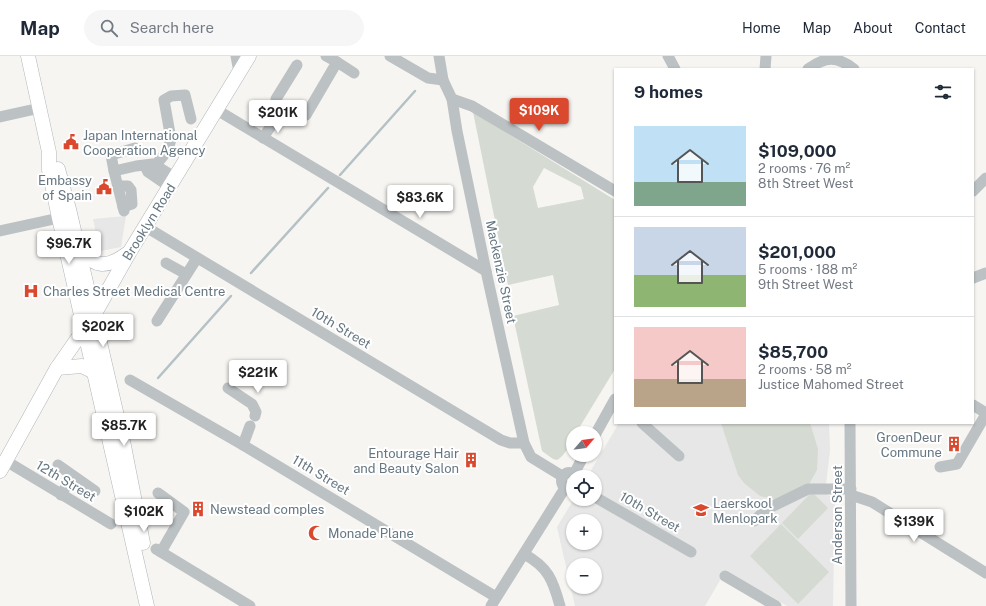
<!DOCTYPE html>
<meta charset="utf-8">
<style>
body{margin:0;font-family:"Public Sans",sans-serif;background:#f6f6f7;color:#1f2937;height:100vh;display:flex;flex-direction:column;font-size:15px;white-space:nowrap}
*{box-sizing:border-box;margin:0}
p{font-size:13px;color:#747a83}
.icon{flex:none;width:22px;height:22px;fill:none;stroke:currentColor;stroke-width:2;stroke-linecap:round;stroke-linejoin:round}
.map{position:relative;flex:1;overflow:hidden}
.side{position:absolute;left:614px;top:12px;width:360px;height:356px;display:flex;flex-direction:column;background:#fff;border-radius:0px;box-shadow:0 1px 3px #0004}
.side>*{flex:none}
.needle{width:26px;rotate:62deg}
.fabs{position:absolute;left:566px;top:370px;display:grid;gap:8px}
.fabs a{display:grid;place-items:center;width:36px;height:36px;border-radius:50%;background:#fff;box-shadow:0 1px 3px #0004;font-size:20px}
.price{position:absolute;translate:-50% -34px;padding:0 9px;border-radius:4px;background:#fff;color:#222;font-size:13px;line-height:26px;filter:drop-shadow(0 1px 2px #0008)}
.price::after{content:'';position:absolute;left:50%;top:24px;width:12px;height:9px;margin-left:-6px;background:inherit;clip-path:polygon(0 0,100% 0,50% 100%)}
.price.selected{background:#da492e;color:#fff}
ul{padding:0;list-style:none}
li{display:flex;align-items:center;gap:12px;height:100px;padding:0 20px}
li+li{border-top:1px solid #e0e1e3}
li span{display:grid;place-items:center;flex:none;width:112px;height:80px;border-radius:0px;color:#555}
li>.icon{margin-inline-start:auto}
span .icon{width:48px;height:48px;fill:#fffc;stroke-width:1}
li b{font-size:17px}
h2{display:flex;justify-content:space-between;align-items:center;height:48px;padding:0 20px;font-size:17px}
header{display:flex;align-items:center;gap:24px;box-sizing:border-box;height:56px;padding:0 20px;background:#fff;border-bottom:1px solid #e0e1e3}
header strong{font-size:19px}
nav{display:flex;gap:22px;margin-inline-start:auto;font-size:14px}
.search{width:280px;height:36px;background:#f6f6f7;display:flex;align-items:center;gap:10px;box-sizing:border-box;padding:0 14px;border-radius:22px;color:#747a83;font-size:15px}
.map>svg:first-child{display:block}
.built{fill:#e6e7e6;fill-rule:evenodd}
.green{fill:#d5dad2;fill-rule:evenodd}
.lines{fill:none;stroke-linecap:round;stroke-linejoin:round}
.stream{stroke:#b4c1c5;stroke-width:2.5}
.major-casing{stroke:#b0b5b9;stroke-width:15}
.minor{stroke:#bcc1c4;stroke-width:11}
.major{stroke:#fff;stroke-width:14}
.labels{text-anchor:middle;dominant-baseline:central;stroke-width:4;stroke-linejoin:round;paint-order:stroke}
.poi-label{font-size:13px;fill:#667782;stroke:#fff;text-anchor:start}
.street-label{font-size:13px;fill:#667782;stroke:#fff}
</style>
<header>
<strong>Map</strong>
<div class="search"><svg class="icon" aria-label="search" viewBox="0 0 24 24"><circle cx="10" cy="10" r="6"/><path d="M15 15l6 6"/></svg>Search here</div>
<nav><a>Home</a><a>Map</a><a>About</a><a>Contact</a></nav>
</header>
<div class="map">
<svg width="986" height="550" viewBox="0 0 986 550">
<rect width="100%" height="100%" fill="#f6f5f2"/>
<g class="built">
<path d="M126,160L121,191L100,195L93,163Z"/>
<path d="M619,367H829L830,394L825,437L835,443L833,550H787L726,514L705,550H575L557,471L574,443H595V421H587ZM573,465H595V487H573ZM573,509H595V531H573Z"/>
</g>
<g class="green">
<path d="M473,56L615,144V313L576,377H573C573,385 565,400 557,404L553,403L542,395L513,260L559,249L553,219L508,229ZM544,112L581,131L584,143L538,152L533,131Z"/>
<path d="M721,367H810L818,393L817,414L808,430L777,444L760,440L744,427L738,419Z"/>
<path d="M812,436L828,452L798,483L782,467Z"/>
<path d="M781,468L829,516L798,548L750,500Z"/>
</g>
<g class="lines">
<g class="stream">
<path d="M340,119L415,35"/>
<path d="M251,217L328,132"/>
<path d="M158,322L231,240"/>
</g>
<defs>
<g id="major">
<path d="M28,0L49,96V114L59,162L147,550"/>
<path d="M58,113L69,153L124,390L143,487"/>
<path d="M78,192C95,213 108,212 128,197"/>
<path d="M57,312L82,310L96,317"/>
<path d="M0,415L57,312L94,259L129,197L249,0"/>
</g>
</defs>
<use href="#major" class="major-casing"/>
<g class="minor">
<path d="M236,0L239,16"/>
<path d="M390,0L428,22L443,24"/>
<path d="M439,0L443,24L452,43L457,75L486,215L524,387L531,401L562,420"/>
<path d="M668,0L675,13"/>
<path d="M337,6L354,17"/>
<path d="M765,13L766,0"/>
<path d="M808,13C826,0 837,0 854,13"/>
<path d="M452,43L472,50L615,135"/>
<path d="M282,53L277,49L276,43L297,9"/>
<path d="M217,54L486,215"/>
<path d="M0,61L40,52"/>
<path d="M263,82L282,53L297,62L306,59L337,6L326,0"/>
<path d="M135,92L111,99L114,115L136,110L153,108L176,122"/>
<path d="M145,110L148,116L170,131"/>
<path d="M155,110L168,94L171,83L164,44L171,40L185,39L191,63"/>
<path d="M114,115L124,155"/>
<path d="M118,130H128L131,134L132,148L123,151"/>
<path d="M973,135L986,122"/>
<path d="M146,171L501,384L510,387H524"/>
<path d="M0,175L59,162"/>
<path d="M166,207L186,218"/>
<path d="M973,222L986,217"/>
<path d="M157,265L197,202"/>
<path d="M130,324L243,389L496,541"/>
<path d="M228,332L252,348L256,356L255,360"/>
<path d="M973,349L986,357"/>
<path d="M642,367L679,400"/>
<path d="M850,367L851,550"/>
<path d="M595,379L615,343"/>
<path d="M243,389L250,370"/>
<path d="M6,405L111,468"/>
<path d="M58,409L95,435"/>
<path d="M940,411L957,408L986,358"/>
<path d="M574,418L584,399"/>
<path d="M573,432H565C555,422 569,410 577,421"/>
<path d="M158,437L184,456L161,496"/>
<path d="M61,439L72,420"/>
<path d="M851,439L872,446L986,517"/>
<path d="M595,441L691,496"/>
<path d="M754,465L767,453L808,433H851"/>
<path d="M156,493L250,550"/>
<path d="M524,498C548,511 553,524 560,550"/>
<path d="M725,520L776,550"/>
<path d="M491,550L565,432"/>
</g>
<use href="#major" class="major"/>
</g>
<defs>
<symbol id="civic-bare" viewBox="-9 -9 18 18"><path d="M-.6-6.5H3V-4.5H.6V-3L4-1V1h2V6H-6V1h2V-1L-.6-3ZM-1.2 2.5V6h2.4V2.5Z" fill="#da492e" stroke="#fff" stroke-width="2.5" paint-order="stroke"/></symbol>
<symbol id="hospital-bare" viewBox="-9 -9 18 18"><path d="M-5-5h3v3.5h4V-5h3V5h-3V1.5h-4V5h-3Z" fill="#da492e" stroke="#fff" stroke-width="2.5" paint-order="stroke"/></symbol>
<symbol id="building-bare" viewBox="-9 -9 18 18"><path d="M-4-6H4V6H1V3H-1V6H-4ZM-2.5-4.3h1.7v1.8h-1.7ZM.8-4.3h1.7v1.8H.8ZM-2.5-1h1.7V.8h-1.7ZM.8-1h1.7V.8H.8Z" fill="#da492e" stroke="#fff" stroke-width="2.5" paint-order="stroke"/></symbol>
<symbol id="school-bare" viewBox="-9 -9 18 18"><path d="M0-5L7-2L0 1L-7-2ZM-4 1L0 2.5L4 1V4Q0 6-4 4Z" fill="#da492e" stroke="#fff" stroke-width="2.5" paint-order="stroke"/></symbol>
<symbol id="mosque-bare" viewBox="-9 -9 18 18"><path d="M3.5-4.9A6 6 0 1 0 3.5 4.9A5 5 0 1 1 3.5-4.9Z" fill="#da492e" stroke="#fff" stroke-width="2.5" paint-order="stroke"/></symbol>
</defs>
<g fill-rule="evenodd">
<use href="#civic-bare" x="60" y="75" width="22" height="22"/>
<use href="#civic-bare" x="93" y="120" width="22" height="22"/>
<use href="#hospital-bare" x="20" y="224" width="22" height="22"/>
<use href="#building-bare" x="943" y="377" width="22" height="22"/>
<use href="#building-bare" x="460" y="393" width="22" height="22"/>
<use href="#building-bare" x="187" y="442" width="22" height="22"/>
<use href="#school-bare" x="690" y="443" width="22" height="22"/>
<use href="#mosque-bare" x="305" y="466" width="22" height="22"/>
</g>
<g class="labels">
<g class="poi-label">
<text x="83" y="79">Japan International<tspan x="83" dy="15">Cooperation Agency</tspan></text>
<text x="92" y="124" text-anchor="end">Embassy<tspan x="92" dy="15">of Spain</tspan></text>
<text x="43" y="235">Charles Street Medical Centre</text>
<text x="942" y="381" text-anchor="end">GroenDeur<tspan x="942" dy="15">Commune</tspan></text>
<text x="459" y="397" text-anchor="end">Entourage Hair<tspan x="459" dy="15">and Beauty Salon</tspan></text>
<text x="713" y="447">Laerskool<tspan x="713" dy="15">Menlopark</tspan></text>
<text x="210" y="453">Newstead comples</text>
<text x="328" y="477">Monade Plane</text>
</g>
<g class="street-label">
<text transform="translate(149 166) rotate(-58)">Brooklyn Road</text>
<text transform="translate(501 216) rotate(78)">Mackenzie Street</text>
<text transform="translate(341 272) rotate(31)">10th Street</text>
<text transform="translate(321 419) rotate(31)">11th Street</text>
<text transform="translate(66 425) rotate(31)">12th Street</text>
<text transform="translate(650 456) rotate(30)">10th Street</text>
<text transform="translate(837 459) rotate(-90)">Anderson Street</text>
</g>
</g>
</svg>
<div class="fabs">
<a><svg class="needle" viewBox="-14 -14 28 28"><path d="M0-13l5 13h-10z" fill="#e53935"/><path d="M0 13l5-13h-10z" fill="#747a83"/></svg></a>
<a><svg class="icon" aria-label="locate" viewBox="0 0 24 24"><circle cx="12" cy="12" r="6"/><path d="M12 2v4M12 18v4M2 12h4M18 12h4"/></svg></a>
<a>+</a>
<a>−</a>
</div>
<b class="price selected" style="left:539px;top:76px">$109K</b>
<b class="price" style="left:278px;top:78px">$201K</b>
<b class="price" style="left:420px;top:163px">$83.6K</b>
<b class="price" style="left:69px;top:209px">$96.7K</b>
<b class="price" style="left:103px;top:292px">$202K</b>
<b class="price" style="left:258px;top:338px">$221K</b>
<b class="price" style="left:124px;top:391px">$85.7K</b>
<b class="price" style="left:144px;top:477px">$102K</b>
<b class="price" style="left:914px;top:487px">$139K</b>
<section class="side">
<h2>9 homes<svg class="icon" aria-label="filters" viewBox="0 0 24 24"><path d="M4 7h16M4 17h16"/><circle cx="9" cy="7" r="2"/><circle cx="15" cy="17" r="2"/></svg></h2>
<ul>
<li><span style="background:linear-gradient(#bfe0f5 70%,#7fa58c 0)"><svg class="icon" aria-label="home" viewBox="0 0 24 24"><path d="M3 11l9-7 9 7M6 9v11h12V9"/></svg></span><div><b>$109,000</b><p>2 rooms · 76 m²</p><p>8th Street West</p></div></li>
<li><span style="background:linear-gradient(#c9d6e8 60%,#8fb573 0)"><svg class="icon" aria-label="home" viewBox="0 0 24 24"><path d="M3 11l9-7 9 7M6 9v11h12V9"/></svg></span><div><b>$201,000</b><p>5 rooms · 188 m²</p><p>9th Street West</p></div></li>
<li><span style="background:linear-gradient(#f6c9c9 65%,#b9a48a 0)"><svg class="icon" aria-label="home" viewBox="0 0 24 24"><path d="M3 11l9-7 9 7M6 9v11h12V9"/></svg></span><div><b>$85,700</b><p>2 rooms · 58 m²</p><p>Justice Mahomed Street</p></div></li>
</ul>
</section>
</div>
